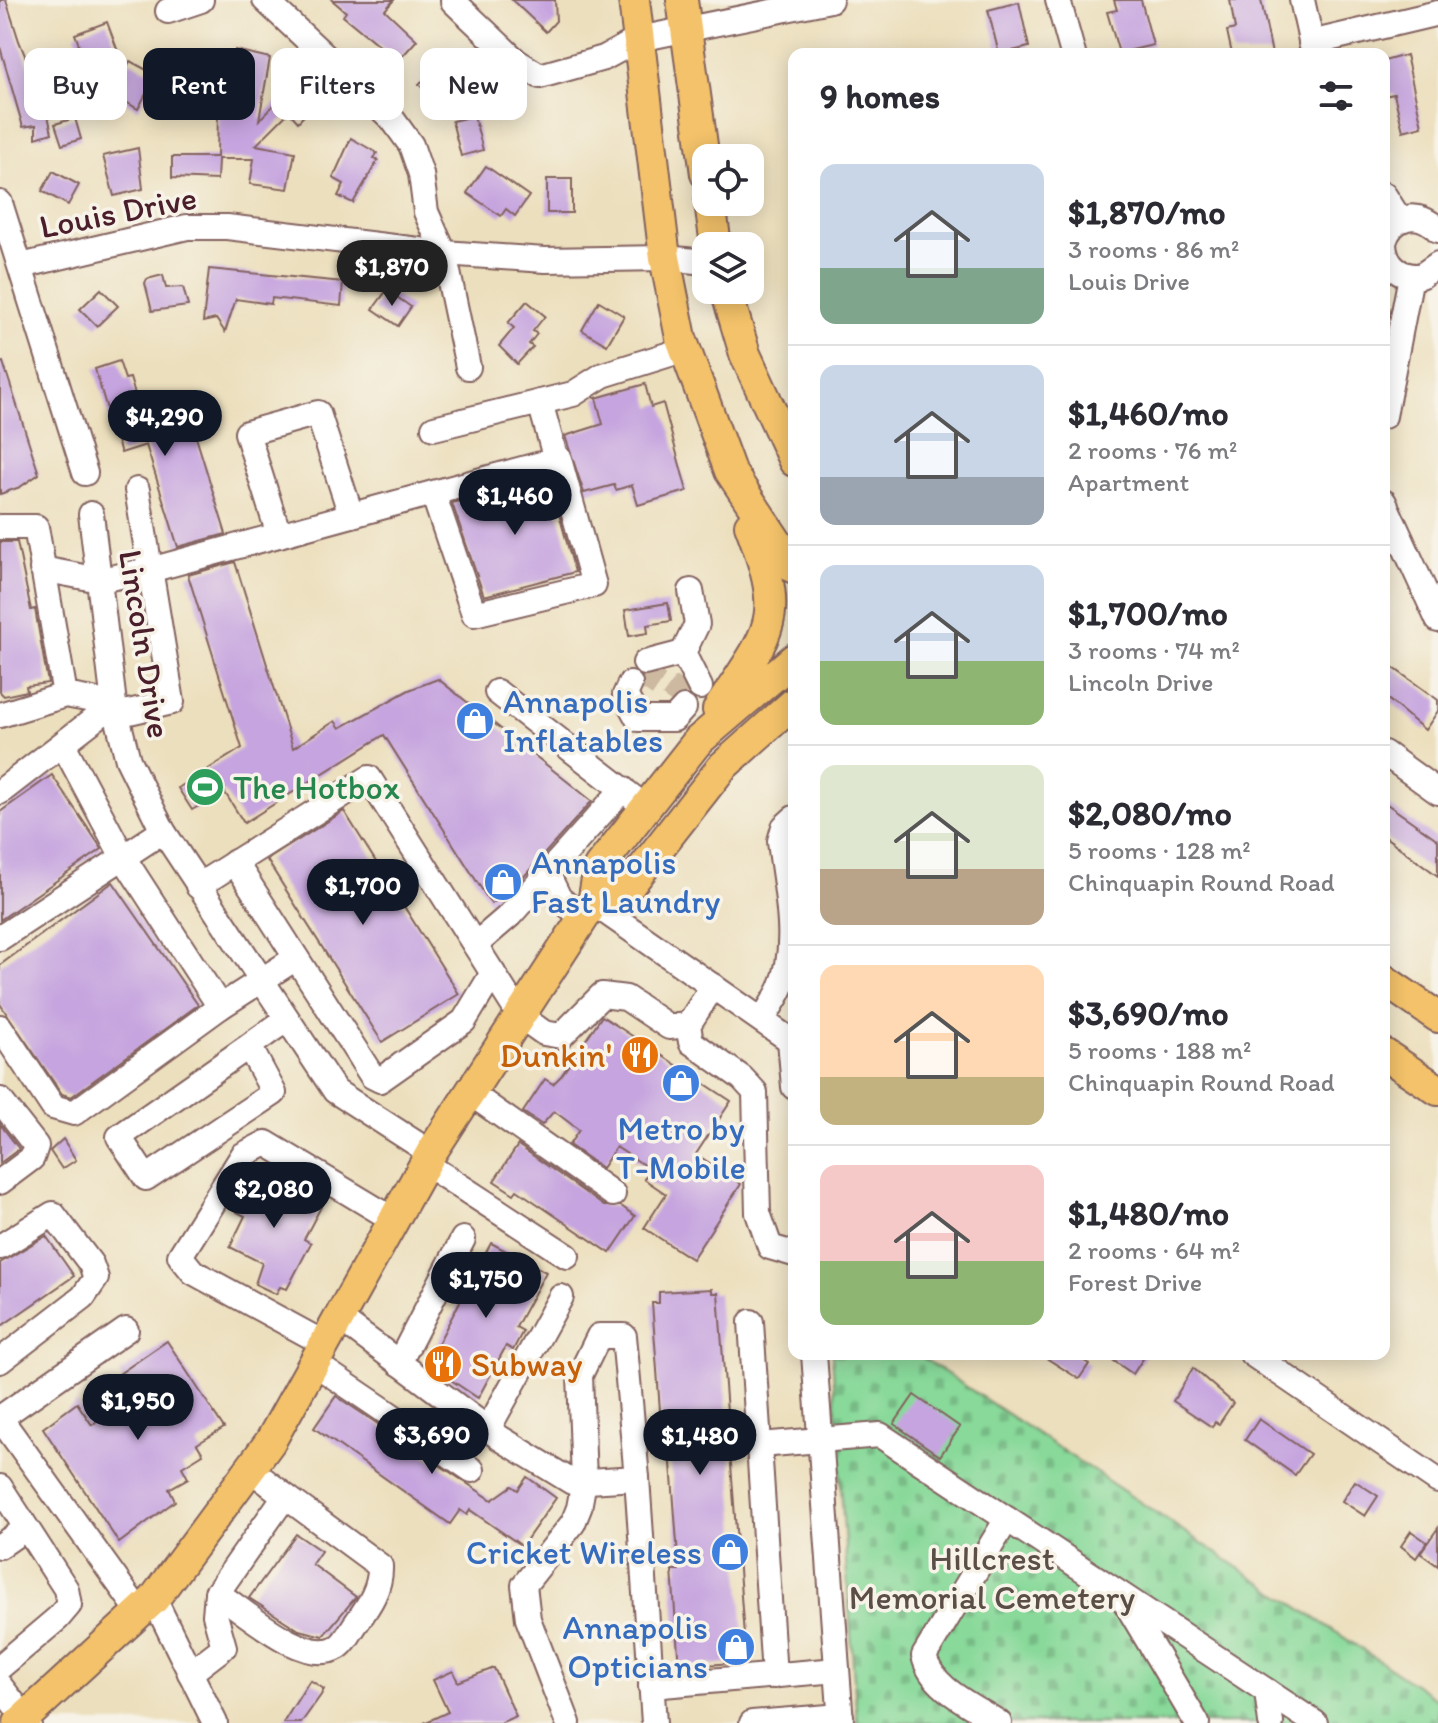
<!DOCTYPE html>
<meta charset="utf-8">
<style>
body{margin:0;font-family:Itim,sans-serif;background:#f7f7f7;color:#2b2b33;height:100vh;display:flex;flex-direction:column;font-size:30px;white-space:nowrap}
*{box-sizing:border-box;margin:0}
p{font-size:26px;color:#7c7c81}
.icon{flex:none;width:44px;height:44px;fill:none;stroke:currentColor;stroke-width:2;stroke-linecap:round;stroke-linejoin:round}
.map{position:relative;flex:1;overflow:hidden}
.sheet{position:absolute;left:788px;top:48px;width:602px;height:1312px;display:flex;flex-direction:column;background:#fff;border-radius:16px;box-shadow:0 4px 20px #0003}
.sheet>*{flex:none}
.guide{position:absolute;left:24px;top:48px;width:644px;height:72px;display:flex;gap:16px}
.buttons{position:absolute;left:692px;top:144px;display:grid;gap:16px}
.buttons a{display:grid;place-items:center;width:72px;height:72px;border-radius:16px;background:#fff;box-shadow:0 4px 20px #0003;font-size:40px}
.price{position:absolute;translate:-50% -68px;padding:0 18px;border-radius:28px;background:#111827;color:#fff;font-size:26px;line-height:52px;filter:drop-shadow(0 2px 4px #0008)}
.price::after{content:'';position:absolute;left:50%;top:48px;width:24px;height:18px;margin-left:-12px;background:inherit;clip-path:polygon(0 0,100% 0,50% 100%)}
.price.on{background:#222;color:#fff}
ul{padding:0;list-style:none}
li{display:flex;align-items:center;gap:24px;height:200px;padding:0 32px}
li+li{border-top:2px solid #e1e1e2}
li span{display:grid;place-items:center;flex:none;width:224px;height:160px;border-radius:16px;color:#555}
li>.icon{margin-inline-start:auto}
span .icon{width:96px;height:96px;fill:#fffc;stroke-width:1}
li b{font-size:34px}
h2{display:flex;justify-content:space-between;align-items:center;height:96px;padding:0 32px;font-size:34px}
.pill{padding:0 28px;border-radius:16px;background:#fff;box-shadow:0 4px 20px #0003;font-size:28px;line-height:72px}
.pill.on{background:#111827;color:#fff}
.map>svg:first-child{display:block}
.cemetery{fill:url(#cemetery-stones);stroke:#697c62;stroke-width:2}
.building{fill:#c6a4df}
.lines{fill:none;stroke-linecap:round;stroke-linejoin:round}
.minor-tunnel{stroke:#ccb9a0;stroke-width:24;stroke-dasharray:24 12;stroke-linecap:butt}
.minor-casing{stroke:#83625e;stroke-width:28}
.major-casing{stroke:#83625e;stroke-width:34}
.minor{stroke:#fff;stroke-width:24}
.major{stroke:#f3c26a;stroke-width:30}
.labels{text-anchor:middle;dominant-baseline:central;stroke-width:7;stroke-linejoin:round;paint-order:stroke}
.street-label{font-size:34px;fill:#4a1f2b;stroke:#f7f3e8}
.shop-label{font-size:34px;fill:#366cbe;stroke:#f7f3e8;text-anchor:start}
.leisure-label{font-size:34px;fill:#27864d;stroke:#f7f3e8;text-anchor:start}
.food-label{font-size:34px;fill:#c56008;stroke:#f7f3e8;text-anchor:end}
.park-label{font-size:34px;fill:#5a4e47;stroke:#f7f3e8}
</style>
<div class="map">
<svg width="1438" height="1723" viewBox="0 0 1438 1723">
<defs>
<pattern id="cemetery-stones" width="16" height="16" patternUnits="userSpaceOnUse" patternTransform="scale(2)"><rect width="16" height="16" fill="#88d99a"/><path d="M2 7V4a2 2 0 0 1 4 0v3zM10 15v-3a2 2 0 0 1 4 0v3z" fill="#77ba85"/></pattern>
</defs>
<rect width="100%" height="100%" fill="#f7f3e8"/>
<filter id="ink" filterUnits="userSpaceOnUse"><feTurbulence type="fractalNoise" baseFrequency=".0125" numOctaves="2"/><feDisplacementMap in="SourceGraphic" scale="16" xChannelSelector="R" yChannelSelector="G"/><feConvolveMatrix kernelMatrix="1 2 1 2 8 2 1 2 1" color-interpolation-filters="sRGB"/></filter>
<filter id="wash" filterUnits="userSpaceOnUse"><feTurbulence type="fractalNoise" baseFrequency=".006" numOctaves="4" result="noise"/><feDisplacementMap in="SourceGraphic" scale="32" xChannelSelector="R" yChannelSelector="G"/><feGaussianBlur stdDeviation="1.8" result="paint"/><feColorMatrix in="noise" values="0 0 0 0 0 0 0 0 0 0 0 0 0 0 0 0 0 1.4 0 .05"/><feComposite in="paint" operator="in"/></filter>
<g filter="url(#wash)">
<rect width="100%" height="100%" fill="#ecdfbd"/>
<path class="cemetery" d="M832,1354H917L1438,1700V1723H857Z"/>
<g id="blocks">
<g class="building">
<path d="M0,0H6L19,41L39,90L42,89L52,133L36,138V125L23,127L0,47Z"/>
<path d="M332,0H394L385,10L417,40L398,61L343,16L346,12Z"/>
<path d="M512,0H555L556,21L546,32Z"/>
<path d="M1114,0H1141L1153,45L1119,53L1107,12L1117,10Z"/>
<path d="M1230,0H1261L1272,54H1232L1227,31L1235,29Z"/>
<path d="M1019,2L1029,47L999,54L988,10Z"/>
<path d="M107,22L117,49L85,61L75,34Z"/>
<path d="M235,50L270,58L259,120L295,84L315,104L298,122L289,112L256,145L295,152L288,189L250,184L254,159H218L217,180L172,178V157H217L218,113L214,114Z"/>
<path d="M1406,55L1422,126L1403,131L1394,94L1384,96V61Z"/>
<path d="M130,61L156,75L138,109L121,99L124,94L116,88Z"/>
<path d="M442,65L461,88L439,107L419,84Z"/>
<path d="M202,71L211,104L187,111L178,78Z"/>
<path d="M474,116L483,150L461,156L452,121Z"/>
<path d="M75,118L81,139L62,145L55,124Z"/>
<path d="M351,138L377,153L374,158L378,160L353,203L338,196L344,184L333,178Z"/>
<path d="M138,148L143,189L114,196L103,156Z"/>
<path d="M486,166L529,196L515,216L506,209L501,216L467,193Z"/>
<path d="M53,171L79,185L68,205L42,191Z"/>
<rect x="547" y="179" width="25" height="34"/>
<path d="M209,269L343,282L341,306L272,298L271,304L236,299L225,332L216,319L203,322Z"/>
<path d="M163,275L166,288L183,287L188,306L152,311L145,283L147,279Z"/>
<path d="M101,289L118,306L97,326L80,309Z"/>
<path d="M387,290L411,307L398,326L373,309Z"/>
<path d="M527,301L545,316L533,331L537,334L529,344L533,347L517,364L499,346L514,328L508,323Z"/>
<path d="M599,301L624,316L607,345L582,330Z"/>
<path d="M119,361L125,379L130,378L141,414L163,407L169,427L191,421L226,534L178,547L146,445L121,453L112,426L95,369Z"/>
<path d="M3,362L39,474L20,487L0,494V363Z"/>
<path d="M645,384L651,407L663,403L687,491L638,505L632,485L616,490L614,485L584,493L565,436L603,424L596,398Z"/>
<path d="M549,478L575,572L484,596L452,503Z"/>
<path d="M0,542H17L31,610L35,609L48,683L26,686L27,691L4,696L0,692Z"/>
<path d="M235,562L293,748L335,721L340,728L409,690L438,679L592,801L509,893L491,904L384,735L244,823L224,791L192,810L178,788L242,748L188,575Z"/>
<path d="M668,603L671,621L647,625L648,633L629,636L625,610Z"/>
<path d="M1384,661L1438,700V711L1425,730L1384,696Z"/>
<path d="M52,775L102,849L0,920V812Z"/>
<path d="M1384,802L1438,840V876L1384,836Z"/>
<path d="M344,811L459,994L382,1042L267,860Z"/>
<path d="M113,882L198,1005L71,1097L62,1094L0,1004V965Z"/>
<path d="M602,1016L731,1101L696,1154L741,1184L692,1259L644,1228L666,1194L644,1179L650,1169L616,1147L602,1168L569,1145L579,1130L554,1111L542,1125L523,1112L545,1079L553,1084L561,1076Z"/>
<path d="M0,1124L19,1149L0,1163Z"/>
<path d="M63,1139L76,1160L62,1169L50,1151Z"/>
<path d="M518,1145L604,1206H621L635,1216L610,1253L517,1190L514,1194L494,1181Z"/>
<path d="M254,1172L322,1205L304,1239L311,1243L287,1289L280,1287L276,1294L255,1284L262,1263L230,1247L245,1216L235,1211Z"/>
<path d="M46,1236L74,1276L0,1327V1263Z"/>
<path d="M491,1243L546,1272L516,1327L523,1331L513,1350L506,1346L478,1398L427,1364Z"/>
<path d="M712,1289V1293H718L746,1662L679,1667L672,1570H679L670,1450L663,1451L652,1303H659V1292Z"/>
<path d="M167,1341L224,1428L197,1444L203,1454L182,1467L188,1478L169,1489L175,1501L119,1543L43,1428L77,1403L92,1425L133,1395L119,1374Z"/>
<path d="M1040,1354H1073L1089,1364L1079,1379Z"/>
<path d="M1104,1354H1146L1133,1374Z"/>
<path d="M1193,1368L1233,1403L1219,1424L1215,1422L1212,1427L1173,1401Z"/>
<path d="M914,1395L960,1427L940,1456L894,1424Z"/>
<path d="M336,1396L492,1500L512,1486L518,1490L527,1477L556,1498L522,1546L470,1510L467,1515L460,1510L450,1524L314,1428Z"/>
<path d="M1259,1419L1310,1454L1295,1475L1245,1440Z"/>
<path d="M1355,1481L1378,1496L1365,1516L1342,1501Z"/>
<path d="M1438,1528V1566L1420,1553Z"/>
<path d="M1411,1531L1427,1542L1416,1558L1401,1546Z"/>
<path d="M296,1534L321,1551L312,1564L356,1597L323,1636L299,1630L249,1598Z"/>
<path d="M494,1668L516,1716L500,1723H424L448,1712L433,1680L453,1671L458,1682Z"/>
<path d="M310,1680L324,1689L321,1695L301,1723H283Z"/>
</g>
</g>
</g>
<g filter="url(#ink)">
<use href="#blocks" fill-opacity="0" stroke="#83625e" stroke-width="2"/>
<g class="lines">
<g class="minor-tunnel">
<path d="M642,689L656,668"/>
<path d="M672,703L687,682"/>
</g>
<defs>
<g id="minor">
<path d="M265,0L393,120L411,145L421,174L426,212L444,253L468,367"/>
<path d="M1058,0L1073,54"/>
<path d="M1302,0L1314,54"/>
<path d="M453,1L516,61L540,76L604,58L639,39L830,0"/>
<path d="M168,11L201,0"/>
<path d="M1311,43L1438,13"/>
<path d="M1384,195L1400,220"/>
<path d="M0,203L85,473"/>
<path d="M1384,242C1392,215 1419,209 1438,230"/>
<path d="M1384,244C1385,266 1400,277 1421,276L1438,264"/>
<path d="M21,266L187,227H227L444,253L545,260L665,258L706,262"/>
<path d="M540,402L556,460"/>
<path d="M1384,416L1411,276"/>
<path d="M434,428L573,394L603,375L686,349"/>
<path d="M1384,502L1438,620"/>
<path d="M91,514L114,704L128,760L163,831L335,1091L431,1153"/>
<path d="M0,527H36L65,695"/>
<path d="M279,535L247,433L318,413L351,515"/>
<path d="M42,569L100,580L150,570L422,496L433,493L556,460L559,459L594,585L474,614L433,493"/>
<path d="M683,653L697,624L691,591"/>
<path d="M645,663L683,653L700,687"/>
<path d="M630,684L625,695L638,719H674L684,708"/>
<path d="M497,692L635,799"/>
<path d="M0,715L65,695L114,704"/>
<path d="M116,715L172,702L137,490"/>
<path d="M64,746L123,857L220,1007"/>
<path d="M1384,753L1438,792"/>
<path d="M0,792L114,704"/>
<path d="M235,862L372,1076L380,1080L464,1021L493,973"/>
<path d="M548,875L559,898L583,918"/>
<path d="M198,886L369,778L520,1016L544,1033L561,1036L602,995L626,998L669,1027L688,1025"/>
<path d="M593,903L794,1043"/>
<path d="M0,938L163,831"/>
<path d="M475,945L510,915L623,789"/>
<path d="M713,986L688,1025L691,1042L742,1078L755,1092L758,1213L770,1247L794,1254"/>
<path d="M762,1020C768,1010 776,999 781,988C800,944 785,887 780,841L784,827L794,818"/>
<path d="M0,1027L53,1107L74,1113L220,1007L296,958"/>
<path d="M790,1040L794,1087"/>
<path d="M249,1046L119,1137L146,1178L274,1093L249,1046L287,1019"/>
<path d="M470,1093L613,1194"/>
<path d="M0,1100L36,1146L32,1158L0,1182"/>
<path d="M426,1164L567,1256"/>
<path d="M0,1247L53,1214L91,1264L96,1278L83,1297L0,1361"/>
<path d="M339,1318L500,1438L572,1482L637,1478L654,1723"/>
<path d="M751,1322L774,1676"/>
<path d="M325,1344L193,1272L180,1256L243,1155L266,1143L394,1220"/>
<path d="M814,1354L841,1723"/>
<path d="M1252,1354L1438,1481"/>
<path d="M314,1363L472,1470"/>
<path d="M399,1363L463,1239"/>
<path d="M0,1418L138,1610"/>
<path d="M0,1418L126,1330"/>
<path d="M488,1429L561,1297"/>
<path d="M760,1445L880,1435L1315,1723"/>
<path d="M0,1487L66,1589L69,1605L58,1618L0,1667"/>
<path d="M0,1546L26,1528"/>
<path d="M217,1593C245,1611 305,1667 338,1647C345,1643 351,1630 357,1622C369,1605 381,1588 380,1566L285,1496"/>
<path d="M154,1599L215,1723"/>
<path d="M1124,1600L1197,1723"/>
<path d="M190,1673L224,1647L215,1615L217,1593L285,1496L250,1469"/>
<path d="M0,1686L29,1723"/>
<path d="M651,1686L837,1670"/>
<path d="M1267,1691L1271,1723"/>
<path d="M568,1723L528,1619L524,1585L573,1523L579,1508L584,1481L580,1375L599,1336H624L637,1478"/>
<path d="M752,1723L841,1716"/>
<path d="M999,1723C972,1705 932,1689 924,1656L1007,1519"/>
</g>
<g id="major">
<path d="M634,0L665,258L681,338L730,471L794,568"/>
<path d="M682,0L706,174"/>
<path d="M710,202L716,246"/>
<path d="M726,290L745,354L794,461"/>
<path d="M718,710C772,627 787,622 750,525"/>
<path d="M593,903L625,891L723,766L794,703"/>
<path d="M1384,980L1438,1017"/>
<path d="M1384,1054L1438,1090"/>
<path d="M19,1723L154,1599L270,1442L431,1153L593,903L599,867L698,741L794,659"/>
</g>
</defs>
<use href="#minor" class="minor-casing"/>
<use href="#major" class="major-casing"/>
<use href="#minor" class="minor"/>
<use href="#major" class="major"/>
</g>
</g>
<defs>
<symbol id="shop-disc" viewBox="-11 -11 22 22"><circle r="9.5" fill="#3f7fe0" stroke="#f7f3e8"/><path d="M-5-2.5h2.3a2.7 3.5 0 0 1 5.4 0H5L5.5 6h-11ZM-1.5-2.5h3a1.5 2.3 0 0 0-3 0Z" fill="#fff"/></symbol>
<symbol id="stadium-disc" viewBox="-11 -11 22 22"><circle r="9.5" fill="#2e9e5b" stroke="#f7f3e8"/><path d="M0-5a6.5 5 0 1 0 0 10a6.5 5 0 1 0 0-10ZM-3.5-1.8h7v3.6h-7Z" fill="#fff"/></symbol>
<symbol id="restaurant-disc" viewBox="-11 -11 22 22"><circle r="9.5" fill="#e8710a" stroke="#f7f3e8"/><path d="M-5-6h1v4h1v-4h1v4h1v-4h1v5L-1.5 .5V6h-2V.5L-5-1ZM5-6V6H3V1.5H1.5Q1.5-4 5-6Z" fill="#fff"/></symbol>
</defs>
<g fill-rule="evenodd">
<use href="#shop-disc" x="453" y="699" width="44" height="44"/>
<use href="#stadium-disc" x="183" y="765" width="44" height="44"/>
<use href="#shop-disc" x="481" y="860" width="44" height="44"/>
<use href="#restaurant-disc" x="618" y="1033" width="44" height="44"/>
<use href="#shop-disc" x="659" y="1061" width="44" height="44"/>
<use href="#restaurant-disc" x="421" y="1342" width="44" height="44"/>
<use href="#shop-disc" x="708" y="1530" width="44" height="44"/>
<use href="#shop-disc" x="714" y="1625" width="44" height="44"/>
</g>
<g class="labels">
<g class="street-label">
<text transform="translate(118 212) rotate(-11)">Louis Drive</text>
<text transform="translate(145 644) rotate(81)">Lincoln Drive</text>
</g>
<g class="shop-label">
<text x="503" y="701">Annapolis<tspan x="503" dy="39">Inflatables</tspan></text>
<text x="531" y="862">Annapolis<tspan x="531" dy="39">Fast Laundry</tspan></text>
<text x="681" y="1128" text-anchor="middle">Metro by<tspan x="681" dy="39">T-Mobile</tspan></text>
<text x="702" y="1552" text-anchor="end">Cricket Wireless</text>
<text x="708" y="1627" text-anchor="end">Annapolis<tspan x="708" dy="39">Opticians</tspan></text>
</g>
<g class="leisure-label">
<text x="233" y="787">The Hotbox</text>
</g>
<g class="food-label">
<text x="612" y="1055">Dunkin'</text>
<text x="471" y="1364" text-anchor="start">Subway</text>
</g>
<g class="park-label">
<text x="992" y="1558">Hillcrest<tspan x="992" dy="39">Memorial Cemetery</tspan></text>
</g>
</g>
</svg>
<div class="buttons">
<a><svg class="icon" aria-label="locate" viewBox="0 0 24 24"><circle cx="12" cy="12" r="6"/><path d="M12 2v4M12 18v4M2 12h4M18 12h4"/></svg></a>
<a><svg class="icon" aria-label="layers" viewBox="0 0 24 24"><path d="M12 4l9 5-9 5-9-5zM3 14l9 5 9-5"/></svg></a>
</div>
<b class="price on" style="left:392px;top:308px">$1,870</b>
<b class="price" style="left:165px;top:458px">$4,290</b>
<b class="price" style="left:515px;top:537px">$1,460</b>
<b class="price" style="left:363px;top:927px">$1,700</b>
<b class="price" style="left:274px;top:1230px">$2,080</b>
<b class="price" style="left:486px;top:1320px">$1,750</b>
<b class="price" style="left:138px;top:1442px">$1,950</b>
<b class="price" style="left:432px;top:1476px">$3,690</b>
<b class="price" style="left:700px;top:1477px">$1,480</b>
<div class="guide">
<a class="pill">Buy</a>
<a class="pill on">Rent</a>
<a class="pill">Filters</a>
<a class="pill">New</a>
</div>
<section class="sheet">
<h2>9 homes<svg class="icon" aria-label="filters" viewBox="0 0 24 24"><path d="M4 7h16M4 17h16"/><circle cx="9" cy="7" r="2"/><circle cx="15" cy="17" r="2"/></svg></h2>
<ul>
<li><span style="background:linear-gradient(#c9d6e8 65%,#7fa58c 0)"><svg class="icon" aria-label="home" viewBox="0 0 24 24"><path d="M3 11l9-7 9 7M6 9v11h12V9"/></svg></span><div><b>$1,870/mo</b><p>3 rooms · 86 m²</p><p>Louis Drive</p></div></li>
<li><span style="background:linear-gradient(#c9d6e8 70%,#9aa5b1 0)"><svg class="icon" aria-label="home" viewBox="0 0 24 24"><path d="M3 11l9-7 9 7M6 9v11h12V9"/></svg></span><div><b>$1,460/mo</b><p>2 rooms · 76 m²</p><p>Apartment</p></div></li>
<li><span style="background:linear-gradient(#c9d6e8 60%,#8fb573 0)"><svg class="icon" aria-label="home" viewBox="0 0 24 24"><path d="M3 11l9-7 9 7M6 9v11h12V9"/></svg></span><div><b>$1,700/mo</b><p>3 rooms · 74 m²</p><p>Lincoln Drive</p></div></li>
<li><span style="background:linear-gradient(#dfe7d0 65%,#b9a48a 0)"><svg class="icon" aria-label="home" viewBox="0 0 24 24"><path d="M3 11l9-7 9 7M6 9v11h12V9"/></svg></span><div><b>$2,080/mo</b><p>5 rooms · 128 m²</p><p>Chinquapin Round Road</p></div></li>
<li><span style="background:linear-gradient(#ffd9b3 70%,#c2b280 0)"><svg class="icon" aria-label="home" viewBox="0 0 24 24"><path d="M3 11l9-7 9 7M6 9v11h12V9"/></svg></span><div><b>$3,690/mo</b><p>5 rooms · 188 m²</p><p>Chinquapin Round Road</p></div></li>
<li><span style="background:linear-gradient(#f6c9c9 60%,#8fb573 0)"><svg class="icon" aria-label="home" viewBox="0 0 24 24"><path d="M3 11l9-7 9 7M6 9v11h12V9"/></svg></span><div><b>$1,480/mo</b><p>2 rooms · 64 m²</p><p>Forest Drive</p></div></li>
</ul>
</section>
</div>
